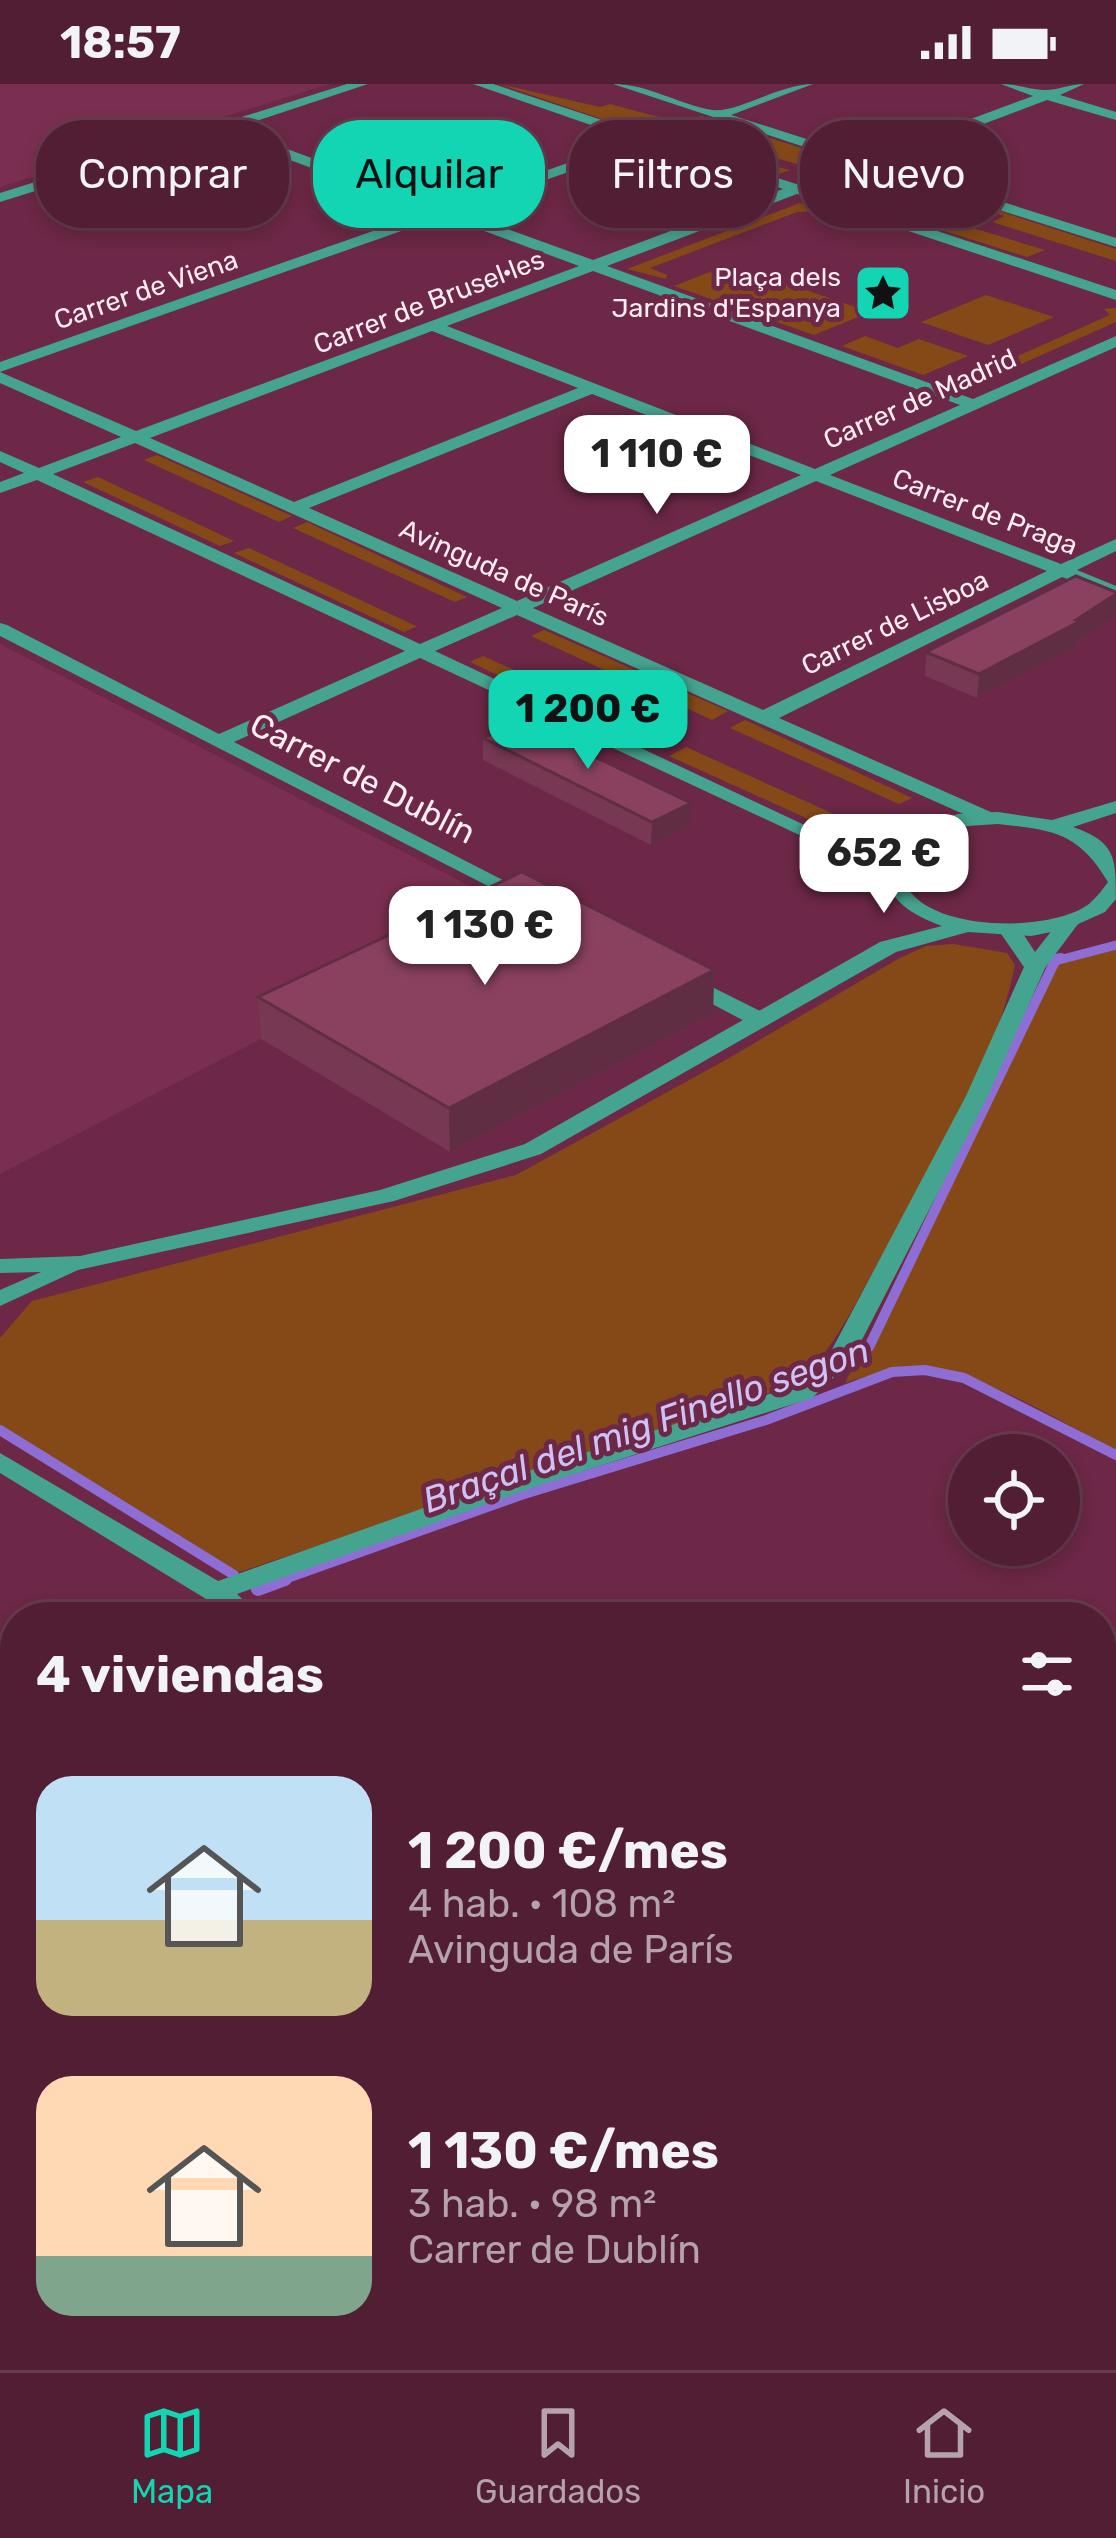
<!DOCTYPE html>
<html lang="es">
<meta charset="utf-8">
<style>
body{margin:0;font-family:Rubik,sans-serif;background:#57273c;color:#f1f3f6;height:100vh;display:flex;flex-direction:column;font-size:45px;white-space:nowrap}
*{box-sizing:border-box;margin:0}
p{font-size:39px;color:#b4a2ac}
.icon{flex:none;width:66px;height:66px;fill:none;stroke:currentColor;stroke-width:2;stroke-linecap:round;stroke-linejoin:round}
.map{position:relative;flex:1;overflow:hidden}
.panel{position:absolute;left:0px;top:1518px;width:1116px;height:768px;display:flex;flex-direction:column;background:#511e34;border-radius:48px 48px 0 0;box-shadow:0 6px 18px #0003,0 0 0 3px #673c4f}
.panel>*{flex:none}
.top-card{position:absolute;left:36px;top:36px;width:1044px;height:108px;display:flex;gap:24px}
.tools{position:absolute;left:948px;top:1350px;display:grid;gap:24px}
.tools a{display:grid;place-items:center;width:132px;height:132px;border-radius:50%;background:#511e34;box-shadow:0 6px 18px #0003,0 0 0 3px #673c4f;font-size:60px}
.price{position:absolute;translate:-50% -102px;padding:0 27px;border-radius:24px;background:#fff;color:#222;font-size:39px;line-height:78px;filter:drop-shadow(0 3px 6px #0008)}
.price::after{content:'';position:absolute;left:50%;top:72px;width:36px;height:27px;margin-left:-18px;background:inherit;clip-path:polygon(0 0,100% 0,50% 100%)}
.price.current{background:#12d5b4;color:#111}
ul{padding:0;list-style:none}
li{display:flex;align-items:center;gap:36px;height:300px;padding:0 36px}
li span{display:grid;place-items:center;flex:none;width:336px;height:240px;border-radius:36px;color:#555}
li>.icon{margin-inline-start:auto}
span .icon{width:144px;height:144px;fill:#fffc;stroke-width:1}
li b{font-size:51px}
h2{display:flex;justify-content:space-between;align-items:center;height:144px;padding:0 36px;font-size:51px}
.tag{padding:0 42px;border-radius:48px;background:#511e34;box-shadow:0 6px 18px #0003,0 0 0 3px #673c4f;font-size:42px;line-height:108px}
.tag.current{background:#12d5b4;color:#111}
.status{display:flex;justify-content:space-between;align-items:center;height:84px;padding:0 60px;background:#511e34;direction:ltr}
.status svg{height:33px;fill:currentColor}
.dock{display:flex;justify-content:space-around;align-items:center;height:168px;border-top:3px solid #673c4f;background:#511e34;font-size:33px;color:#b4a2ac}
.dock a{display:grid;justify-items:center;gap:6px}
.dock .current{color:#12d5b4}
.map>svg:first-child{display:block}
.built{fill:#7b2f50}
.green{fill:#854917}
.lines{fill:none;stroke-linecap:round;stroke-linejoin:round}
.stream-far2{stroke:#8e6ed5;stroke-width:9}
.stream-far1{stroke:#8e6ed5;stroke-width:10}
.stream{stroke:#8e6ed5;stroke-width:14}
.minor{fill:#45a48f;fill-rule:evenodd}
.tertiary{fill:#45a48f;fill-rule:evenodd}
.wall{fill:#763852}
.shaded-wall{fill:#602e42}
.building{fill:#89415f;stroke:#602e42;stroke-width:3}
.labels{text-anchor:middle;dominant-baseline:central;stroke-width:10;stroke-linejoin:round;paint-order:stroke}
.far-poi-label{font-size:27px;fill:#ffedf3;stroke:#6c2846;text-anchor:end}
.far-street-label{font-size:27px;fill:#ffedf3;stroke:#6c2846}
.street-label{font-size:33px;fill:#ffedf3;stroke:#6c2846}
.water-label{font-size:36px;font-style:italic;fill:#cec1f5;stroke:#6c2846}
</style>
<div class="status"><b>18:57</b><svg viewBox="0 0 49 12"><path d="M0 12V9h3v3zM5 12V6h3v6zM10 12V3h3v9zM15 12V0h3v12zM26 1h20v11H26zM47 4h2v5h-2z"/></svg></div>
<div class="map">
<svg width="1116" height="2286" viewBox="0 0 1116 2286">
<rect width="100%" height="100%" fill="#6c2846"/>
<g class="built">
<path d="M0,0H329L0,103Z"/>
<path d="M0,560L522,829L261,955L0,1090Z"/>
</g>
<g class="green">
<path d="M499,0L600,23L610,20L670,36L637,47Z"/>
<path d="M701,32L836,75L810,84L766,71L776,66L691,36Z"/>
<path d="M681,39L713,49L705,53L716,57L701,64L790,86L776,91L647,50Z"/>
<path d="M915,100L1116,165V177L992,138L1004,132L986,126L975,130L890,110Z"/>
<path d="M875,114L1045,166L1027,173L860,120Z"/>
<path d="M800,119L819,127L797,128L650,184L667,191L666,195L627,185Z"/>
<path d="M730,180L870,228L814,251L674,202Z"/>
<path d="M986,211L1054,233L988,261L921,238Z"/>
<path d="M1116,224V238L965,305L942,297L966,295L1110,231L1104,225Z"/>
<path d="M865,252L898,264L919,255L968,272L923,291L842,262Z"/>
<path d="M157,371L292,432L279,438L144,376Z"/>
<path d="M98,393L234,457L220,462L83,398Z"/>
<path d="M307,438L467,513L455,518L293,444Z"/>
<path d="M249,464L416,542H417L404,548L234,469Z"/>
<path d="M544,546L728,627L712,636L531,552Z"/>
<path d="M483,572L669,656L652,664L470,578Z"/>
<path d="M745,636L912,714L899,720L730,644Z"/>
<path d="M686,663L856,740L839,749L669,672Z"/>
<path d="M953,860L1007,869L1015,881C994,985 933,1081 881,1173C856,1217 834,1269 793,1301L228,1492L0,1352V1254L32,1217L516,1091L722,978L898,875L926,862Z"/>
<path d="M1116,860V1366C1025,1320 950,1260 845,1299L1011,968L1046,886L1054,875Z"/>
</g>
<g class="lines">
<path class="stream-far2" d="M1055,877L1116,861"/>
<g class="stream-far1">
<path d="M869,1263L1056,875L1061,874"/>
<path d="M0,1346L234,1491"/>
<path d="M276,1498L521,1411L766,1336L892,1288L925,1286L964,1294L1116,1371"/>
</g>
<path class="stream" d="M258,1505L285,1495"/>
<g class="minor">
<path d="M347,0H368L232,45L444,122L634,56L473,0H493L796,100L853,79L613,0C649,0 679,21 713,26C737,29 780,0 813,0L731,31L866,74L1033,12L1001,0C1016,0 1029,5 1043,6C1055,7 1070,0 1084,0L1060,11L1116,28V36L1047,16L880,79L1116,154V163L867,84L810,105L1116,206V216L797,110L607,182L973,315L1116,252V263L830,391L1061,480L1116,455V467L1077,486L1116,502V513L1062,493L779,634L993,729V737H979L517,531L435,567L900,786L890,792L883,790L420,574L234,658L530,810L533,814L523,820L0,552V539L7,541L219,650L405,567L37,396L0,409V398L24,389L0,378V367L39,384L121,353L0,299V288L136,347L579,182L444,132L0,288V278L430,127L218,50L0,118V109ZM648,60L783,105L593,176L458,127ZM593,187L960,321L815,385L447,242ZM432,247L578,304L294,418L150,354ZM592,310L801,391L517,517L309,424ZM135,359L502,524L420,560L53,390ZM816,397L1047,487L763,626L533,524Z"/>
<path d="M1067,834L1078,840L1045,884L988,1012L851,1277L812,1314L543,1400L237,1510L261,1533H229L206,1515L0,1389V1369L218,1497L525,1388L794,1302L828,1273L966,1012L1024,883L999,847L1010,841L1018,842L1035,868L1060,836Z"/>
<path d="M688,891L768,931L771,936L760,943L752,941L680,903L677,898Z"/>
<path d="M628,2271H663L670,2286H635Z"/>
</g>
<path class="tertiary" d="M1116,717V729L1073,743C1116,758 1116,774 1116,815L1105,828L1067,845L1031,852L968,848L896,868L541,1070L394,1117L78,1186L0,1222V1206L41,1188L0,1189V1175L80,1172L380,1106L525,1060L880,858L942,842C910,830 893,819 881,787L892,759L916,742L958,730L998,728L1052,736ZM998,740C1053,746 1078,748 1108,798C1103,805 1096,814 1089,820C1051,848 937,848 908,805C905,800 904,793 901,787C917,742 955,743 998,740Z"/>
</g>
<g class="wall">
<path d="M1116,532L1078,557L1077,562L977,614L925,592L926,568Z"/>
<path d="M483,654L690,741L651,761L483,676Z"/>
<path d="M714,886L713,929L450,1068L261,955L258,913Z"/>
<path d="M0,1714L15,1732V2246L0,2231Z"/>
<path d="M42,2271H460L473,2282V2286H58Z"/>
</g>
<g class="shaded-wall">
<path d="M1116,510V532L1078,557L1077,562L977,614L979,590L1076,536Z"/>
<path d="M691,719L690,741L651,761L652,738Z"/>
<path d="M714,886L713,929L450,1068L449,1024Z"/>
</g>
<g class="building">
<path d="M1076,492L1116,508V510L1076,536L1080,537L979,590L926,568Z"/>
<path d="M520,637L691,719L652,738L483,654Z"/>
<path d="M522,788L714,886L449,1024L258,913Z"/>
<path d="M0,1714L15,1732V2203L0,2189Z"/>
<path d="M88,2271H460L473,2282L469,2286H104Z"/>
</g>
<defs>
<symbol id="sight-square" viewBox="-11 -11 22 22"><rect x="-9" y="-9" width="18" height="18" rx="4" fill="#12d5b4" stroke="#6c2846"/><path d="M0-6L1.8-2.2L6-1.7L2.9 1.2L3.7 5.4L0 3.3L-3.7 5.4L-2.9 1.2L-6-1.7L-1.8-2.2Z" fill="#111"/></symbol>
</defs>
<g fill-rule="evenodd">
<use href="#sight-square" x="850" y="176" width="66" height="66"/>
</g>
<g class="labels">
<g class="far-poi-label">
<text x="841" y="193">Plaça dels<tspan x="841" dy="31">Jardins d'Espanya</tspan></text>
</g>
<g class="far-street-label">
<text transform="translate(146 206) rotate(-19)">Carrer de Viena</text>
<text transform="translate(429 218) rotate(-21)">Carrer de Brusel·les</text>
<text transform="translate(920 315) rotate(-24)">Carrer de Madrid</text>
<text transform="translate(985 428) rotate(21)">Carrer de Praga</text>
<text transform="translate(504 489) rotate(24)">Avinguda de París</text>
<text transform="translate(895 539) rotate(-26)">Carrer de Lisboa</text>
</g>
<g class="street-label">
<text transform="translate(363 694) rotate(27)">Carrer de Dublín</text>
</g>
<g class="water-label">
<text transform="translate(646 1341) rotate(-19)">Braçal del mig Finello segon</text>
</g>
</g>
</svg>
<div class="tools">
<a><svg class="icon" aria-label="locate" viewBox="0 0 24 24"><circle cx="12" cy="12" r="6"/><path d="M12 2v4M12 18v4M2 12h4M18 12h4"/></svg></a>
</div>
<b class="price" style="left:657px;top:433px">1 110 €</b>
<b class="price current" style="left:588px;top:688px">1 200 €</b>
<b class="price" style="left:884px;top:832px">652 €</b>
<b class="price" style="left:485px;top:904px">1 130 €</b>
<div class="top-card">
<a class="tag">Comprar</a>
<a class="tag current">Alquilar</a>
<a class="tag">Filtros</a>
<a class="tag">Nuevo</a>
</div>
<section class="panel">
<h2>4 viviendas<svg class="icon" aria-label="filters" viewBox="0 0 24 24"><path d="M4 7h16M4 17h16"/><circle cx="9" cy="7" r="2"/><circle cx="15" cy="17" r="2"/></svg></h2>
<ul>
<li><span style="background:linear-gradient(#bfe0f5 60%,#c2b280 0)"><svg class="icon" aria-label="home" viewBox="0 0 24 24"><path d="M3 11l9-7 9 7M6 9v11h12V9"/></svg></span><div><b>1 200 €/mes</b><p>4 hab. · 108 m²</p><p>Avinguda de París</p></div></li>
<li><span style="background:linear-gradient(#ffd9b3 75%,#7fa58c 0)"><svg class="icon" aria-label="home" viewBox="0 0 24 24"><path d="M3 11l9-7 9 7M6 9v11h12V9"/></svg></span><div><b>1 130 €/mes</b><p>3 hab. · 98 m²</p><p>Carrer de Dublín</p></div></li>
</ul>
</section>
</div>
<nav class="dock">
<a class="current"><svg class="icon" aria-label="map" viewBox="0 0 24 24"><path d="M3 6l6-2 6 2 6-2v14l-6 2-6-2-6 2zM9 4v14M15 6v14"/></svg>Mapa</a>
<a><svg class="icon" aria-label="saved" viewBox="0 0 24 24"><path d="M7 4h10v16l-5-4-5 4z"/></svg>Guardados</a>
<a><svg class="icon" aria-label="home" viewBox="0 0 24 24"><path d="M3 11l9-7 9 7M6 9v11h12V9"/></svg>Inicio</a>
</nav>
